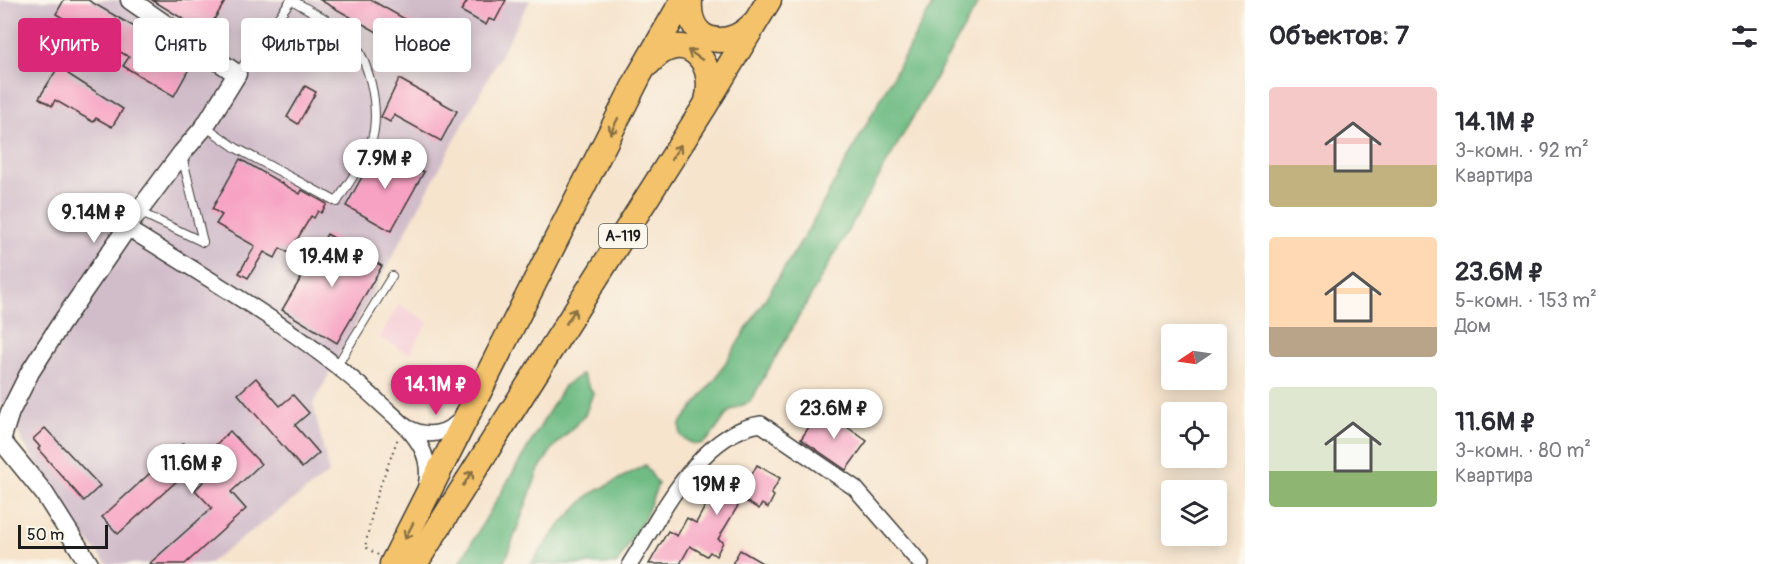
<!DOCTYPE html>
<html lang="ru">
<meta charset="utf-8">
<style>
body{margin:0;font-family:Pangolin,sans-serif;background:#f7f7f7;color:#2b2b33;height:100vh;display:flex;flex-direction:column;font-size:22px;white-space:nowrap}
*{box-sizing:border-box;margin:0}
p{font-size:20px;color:#7c7c81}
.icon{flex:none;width:33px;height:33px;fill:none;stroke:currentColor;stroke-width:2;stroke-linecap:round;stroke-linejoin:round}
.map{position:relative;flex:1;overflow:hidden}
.side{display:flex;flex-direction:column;background:#fff;width:540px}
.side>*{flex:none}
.top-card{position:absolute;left:18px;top:18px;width:570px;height:54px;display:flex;gap:12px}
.needle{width:39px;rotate:257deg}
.buttons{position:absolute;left:1161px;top:324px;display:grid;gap:12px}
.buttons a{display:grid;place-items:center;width:66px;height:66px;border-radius:6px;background:#fff;box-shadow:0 3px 15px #0003;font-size:30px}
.scale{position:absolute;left:18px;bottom:15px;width:90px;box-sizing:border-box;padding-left:6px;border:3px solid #1c1c1c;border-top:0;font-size:16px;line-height:21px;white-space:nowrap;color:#1c1c1c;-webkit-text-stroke:4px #fbf7ec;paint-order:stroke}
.price{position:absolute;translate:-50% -51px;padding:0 14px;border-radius:21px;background:#fff;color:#222;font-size:20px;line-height:39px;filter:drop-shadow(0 2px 3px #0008)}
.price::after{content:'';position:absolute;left:50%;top:36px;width:18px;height:14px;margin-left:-9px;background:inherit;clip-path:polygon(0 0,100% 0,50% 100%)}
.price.active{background:#db2777;color:#fff}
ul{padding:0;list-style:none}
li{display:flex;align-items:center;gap:18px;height:150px;padding:0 24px}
li span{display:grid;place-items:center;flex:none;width:168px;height:120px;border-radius:6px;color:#555}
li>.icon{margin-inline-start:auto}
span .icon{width:72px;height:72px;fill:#fffc;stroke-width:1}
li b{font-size:26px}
h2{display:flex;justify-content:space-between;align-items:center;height:72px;padding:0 24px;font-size:26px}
.pill{padding:0 21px;border-radius:6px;background:#fff;box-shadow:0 3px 15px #0003;font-size:21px;line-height:54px}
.pill.active{background:#db2777;color:#fff}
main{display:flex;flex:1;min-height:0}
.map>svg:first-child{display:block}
.built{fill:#f6cfd8}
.industrial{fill:#d1bdca}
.forest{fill:#70bc84;stroke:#466c50;stroke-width:1.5}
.building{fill:#f7a2c2}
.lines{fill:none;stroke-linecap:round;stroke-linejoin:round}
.service-casing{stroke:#3d3a37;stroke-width:10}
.minor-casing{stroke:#3d3a37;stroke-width:18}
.tertiary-casing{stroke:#3d3a37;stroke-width:21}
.trunk-casing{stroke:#3d3a37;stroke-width:27}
.path{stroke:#3d3a37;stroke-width:2;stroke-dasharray:1.5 4.5;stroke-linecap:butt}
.service{stroke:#fff;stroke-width:8}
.minor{stroke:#fff;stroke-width:15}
.tertiary{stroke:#fff;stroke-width:18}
.trunk{stroke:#f3c26a;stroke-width:24}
.oneway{stroke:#886f43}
.labels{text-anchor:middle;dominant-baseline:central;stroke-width:4.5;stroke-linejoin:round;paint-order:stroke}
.shield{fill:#fbf7ec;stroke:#5f5e5a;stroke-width:1.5}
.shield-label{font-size:15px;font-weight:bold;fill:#1c1c1c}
</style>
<main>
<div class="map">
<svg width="1245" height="564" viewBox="0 0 1245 564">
<rect width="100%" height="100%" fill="#fbf7ec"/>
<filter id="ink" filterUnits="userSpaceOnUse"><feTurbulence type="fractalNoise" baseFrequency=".0167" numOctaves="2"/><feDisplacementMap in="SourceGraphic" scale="12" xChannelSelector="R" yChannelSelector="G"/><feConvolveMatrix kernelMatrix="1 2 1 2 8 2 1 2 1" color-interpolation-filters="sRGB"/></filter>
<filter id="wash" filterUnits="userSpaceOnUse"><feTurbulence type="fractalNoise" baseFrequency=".008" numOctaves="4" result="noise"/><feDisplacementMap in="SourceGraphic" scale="24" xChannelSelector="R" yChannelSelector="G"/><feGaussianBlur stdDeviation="1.35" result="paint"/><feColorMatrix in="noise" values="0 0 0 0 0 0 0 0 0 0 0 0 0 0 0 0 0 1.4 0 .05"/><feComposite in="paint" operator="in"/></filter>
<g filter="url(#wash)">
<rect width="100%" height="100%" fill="#f6e4cd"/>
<path class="built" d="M399,304L428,322L409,354L379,337Z"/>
<path class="industrial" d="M0,0H530L313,404L329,473L208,564H107L64,512L0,402Z"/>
<g class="forest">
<path d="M935,0H980L750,402C744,405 734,407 729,412C714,428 706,460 680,435V424L716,378L808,230Z"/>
<path d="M582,374L593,393L585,415L553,448L539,469L507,556L502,564H459L564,386Z"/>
<path d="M645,465L658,484L646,515L617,564H531L559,526L589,495Z"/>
</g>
<g id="blocks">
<g class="building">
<path d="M64,0H88L145,33L142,39L190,67L174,96L123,66L129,57L56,14Z"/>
<path d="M152,0H226L206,33Z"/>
<path d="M320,0H371L439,38L427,60Z"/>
<path d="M468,0H506L495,21L489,19L486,25L461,11Z"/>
<path d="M65,56L75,62L68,74L123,109L112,127L96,118L93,122L55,100L52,106L39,98Z"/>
<path d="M399,79L457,111L441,141L394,115L390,122L381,117Z"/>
<path d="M305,86L316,92L298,124L287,117Z"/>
<path d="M384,150L424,172L391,231L346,206L373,157L378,160Z"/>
<path d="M240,159L300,194L302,190L327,204L321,213L318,211L314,218L311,216L289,253L280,248L275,258L264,252L248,278L239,273L255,246L216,224L222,215L212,209Z"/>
<path d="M327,234L382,266L337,343L282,310Z"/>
<path d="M256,378L280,406L293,395L309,413L295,425L319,453L302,468L238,394Z"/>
<path d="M821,409L867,441L846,470L801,439Z"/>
<path d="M45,428L100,486L84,501L38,449L40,447L33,439Z"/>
<path d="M230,431L261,464L231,492L246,509L185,564H149L212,508L195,490L210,475L198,462L118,534L102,517L183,443L199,461Z"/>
<path d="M757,465L780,478L771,494L774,496L768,508L762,504L759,509L742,499L718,539L723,542L716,556L710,552L707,556L690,546L680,564H649L668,531L677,536L687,518L696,523L719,481L729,487L739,469L751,476Z"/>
<path d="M740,550L764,564H732Z"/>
</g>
</g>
</g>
<g filter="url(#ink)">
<use href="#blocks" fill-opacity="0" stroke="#3d3a37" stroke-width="1.5"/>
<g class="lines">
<defs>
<g id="service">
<path d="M237,74L291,0"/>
<path d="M205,126L236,148L337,202C348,183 364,163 371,142C382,112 369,52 343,31C328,19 308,10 292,0"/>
<path d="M182,156L203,242"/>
<path d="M139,212L203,242"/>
<path d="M336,367L392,276"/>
</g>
<g id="minor">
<path d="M127,228C213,282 306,334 381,404C395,417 412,430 421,447C428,460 429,472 426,486"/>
<path d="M408,428C427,438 447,435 462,418"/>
<path d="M630,564C661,516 699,433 761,424L855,488L921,564"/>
</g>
<g id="tertiary">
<path d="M0,439L44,493L89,564"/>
<path d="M1,440L10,412L30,372L60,325L138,212L182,153L205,126L237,74L130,0"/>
</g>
<g id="trunk">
<path d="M690,0C687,43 726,52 753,24"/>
<path d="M649,63C680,27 718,56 707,101"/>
<path d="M392,564L640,74L683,0"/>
<path d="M415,564L705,106L769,0"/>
</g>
</defs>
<use href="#service" class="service-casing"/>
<use href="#minor" class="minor-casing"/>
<use href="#tertiary" class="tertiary-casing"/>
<use href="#trunk" class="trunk-casing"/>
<path class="path" d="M378,555L365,547L375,500L398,438"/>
<use href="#service" class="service"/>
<use href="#minor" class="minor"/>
<use href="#tertiary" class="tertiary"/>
<use href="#trunk" class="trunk"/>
</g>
<defs><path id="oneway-shaft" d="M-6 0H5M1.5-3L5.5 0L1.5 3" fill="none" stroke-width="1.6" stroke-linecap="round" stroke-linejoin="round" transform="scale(1.5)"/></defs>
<g class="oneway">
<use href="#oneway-shaft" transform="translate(695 55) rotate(-146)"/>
<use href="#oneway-shaft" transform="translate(614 126) rotate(117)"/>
<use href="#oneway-shaft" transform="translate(676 152) rotate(-57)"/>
<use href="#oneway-shaft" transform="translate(571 316) rotate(-57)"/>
<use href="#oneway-shaft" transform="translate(468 478) rotate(-57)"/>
<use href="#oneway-shaft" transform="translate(409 531) rotate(117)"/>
</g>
</g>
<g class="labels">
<rect class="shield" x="599" y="224" width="48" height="24" rx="4.5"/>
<g class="shield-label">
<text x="623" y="236">А-119</text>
</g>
</g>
</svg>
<div class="buttons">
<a><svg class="needle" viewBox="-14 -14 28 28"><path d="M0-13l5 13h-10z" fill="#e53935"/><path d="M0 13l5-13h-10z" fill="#7c7c81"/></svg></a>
<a><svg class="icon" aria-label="locate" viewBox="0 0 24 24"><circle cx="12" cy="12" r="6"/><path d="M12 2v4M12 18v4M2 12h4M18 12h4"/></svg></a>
<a><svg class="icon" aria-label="layers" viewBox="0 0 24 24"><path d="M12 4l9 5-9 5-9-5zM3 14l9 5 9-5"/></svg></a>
</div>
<div class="scale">50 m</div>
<b class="price" style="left:385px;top:190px">7.9M ₽</b>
<b class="price" style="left:94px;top:244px">9.14M ₽</b>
<b class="price" style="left:332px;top:288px">19.4M ₽</b>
<b class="price active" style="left:436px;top:416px">14.1M ₽</b>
<b class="price" style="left:834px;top:440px">23.6M ₽</b>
<b class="price" style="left:192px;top:495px">11.6M ₽</b>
<b class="price" style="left:717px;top:516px">19M ₽</b>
<div class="top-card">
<a class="pill active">Купить</a>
<a class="pill">Снять</a>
<a class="pill">Фильтры</a>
<a class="pill">Новое</a>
</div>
</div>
<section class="side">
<h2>Объектов: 7<svg class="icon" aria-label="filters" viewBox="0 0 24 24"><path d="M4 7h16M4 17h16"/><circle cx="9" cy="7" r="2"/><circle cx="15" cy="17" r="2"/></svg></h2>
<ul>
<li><span style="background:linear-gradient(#f6c9c9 65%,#c2b280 0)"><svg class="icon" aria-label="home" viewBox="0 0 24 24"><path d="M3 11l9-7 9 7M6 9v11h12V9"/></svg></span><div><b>14.1M ₽</b><p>3-комн. · 92 m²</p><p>Квартира</p></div></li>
<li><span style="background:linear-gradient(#ffd9b3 75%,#b9a48a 0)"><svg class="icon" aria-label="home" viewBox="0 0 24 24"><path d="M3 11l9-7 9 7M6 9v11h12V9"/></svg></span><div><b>23.6M ₽</b><p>5-комн. · 153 m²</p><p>Дом</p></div></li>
<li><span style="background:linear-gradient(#dfe7d0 70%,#8fb573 0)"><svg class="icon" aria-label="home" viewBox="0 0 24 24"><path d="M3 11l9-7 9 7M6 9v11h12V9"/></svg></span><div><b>11.6M ₽</b><p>3-комн. · 80 m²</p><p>Квартира</p></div></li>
</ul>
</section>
</main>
